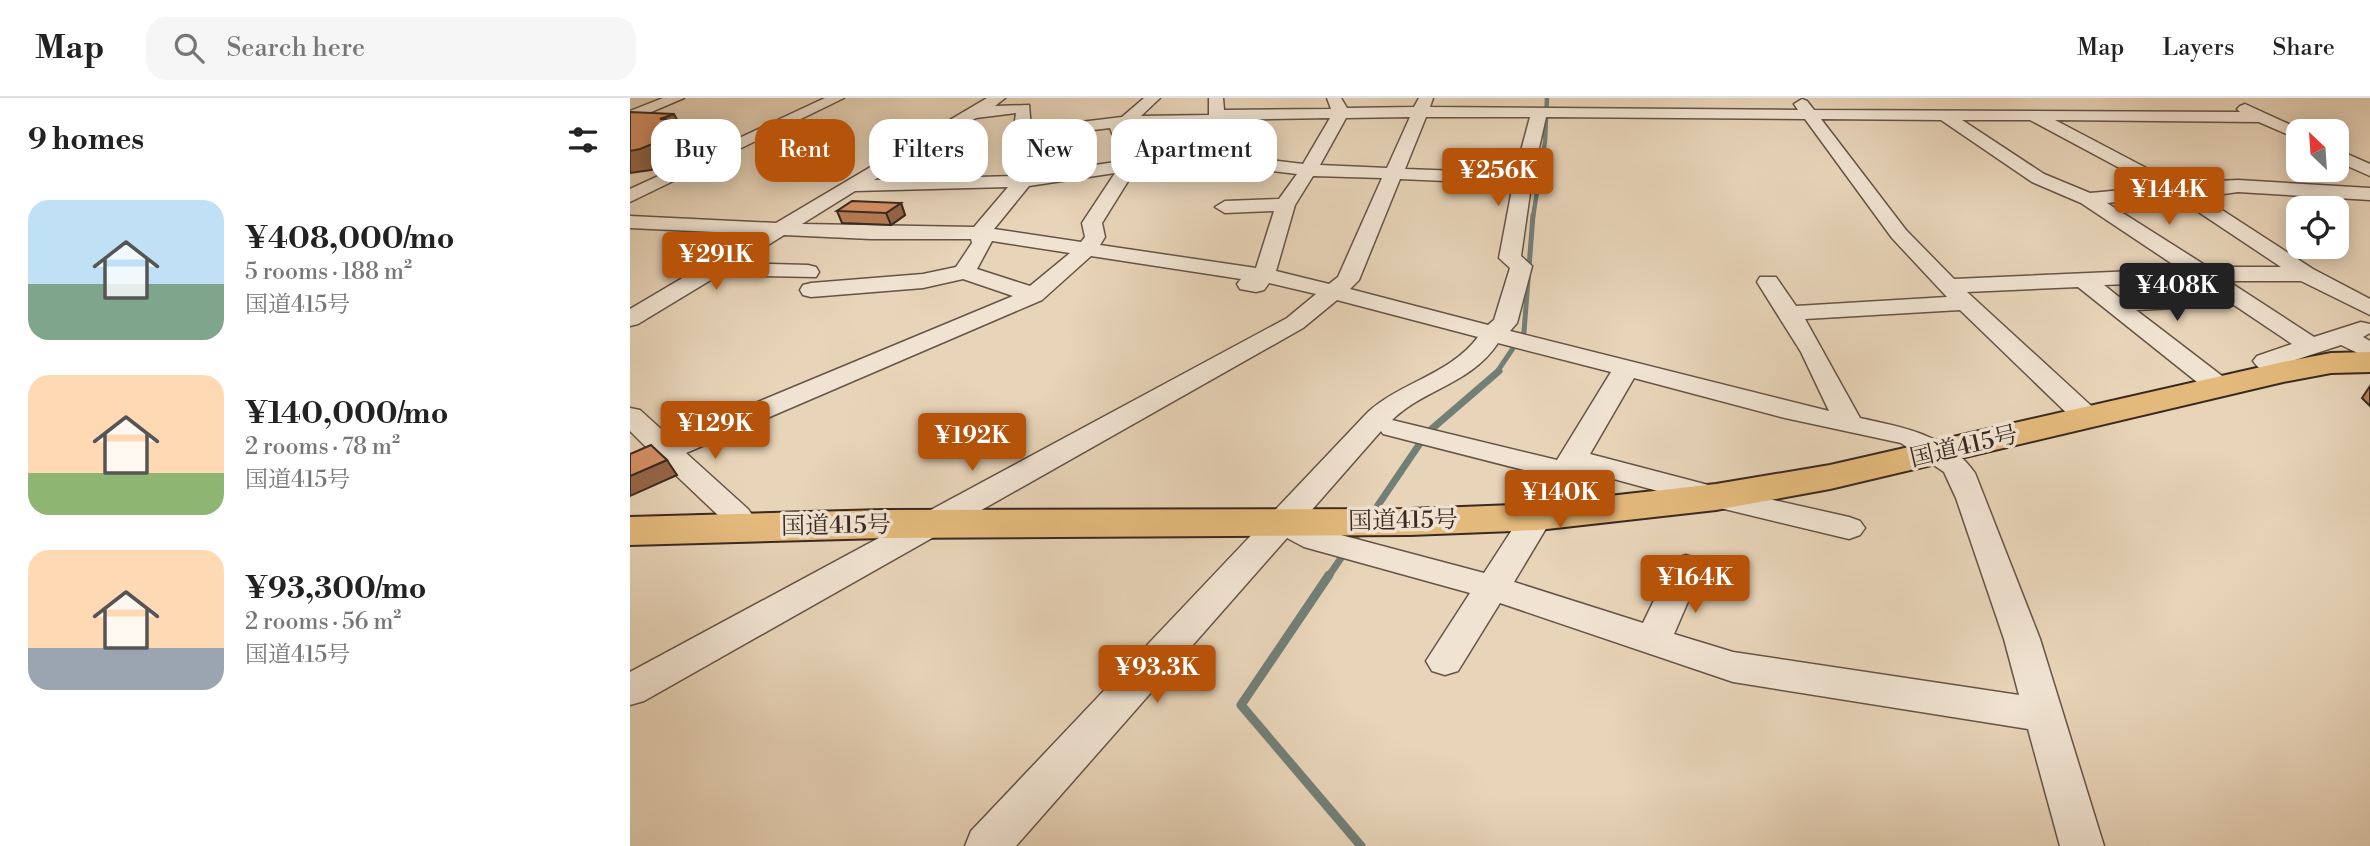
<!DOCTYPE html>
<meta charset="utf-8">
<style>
body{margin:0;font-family:"Libre Bodoni","Noto Serif JP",serif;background:#f6f6f6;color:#222;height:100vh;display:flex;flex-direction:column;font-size:26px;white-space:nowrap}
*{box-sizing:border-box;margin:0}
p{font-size:23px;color:#767676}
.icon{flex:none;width:38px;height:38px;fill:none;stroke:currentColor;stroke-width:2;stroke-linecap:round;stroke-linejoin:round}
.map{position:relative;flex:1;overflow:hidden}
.drawer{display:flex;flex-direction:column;background:#fff;width:630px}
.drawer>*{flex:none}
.banner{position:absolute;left:21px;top:21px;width:665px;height:63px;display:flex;gap:14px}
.needle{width:46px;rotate:335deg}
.tools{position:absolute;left:1656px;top:21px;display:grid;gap:14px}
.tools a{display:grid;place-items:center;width:63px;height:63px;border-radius:14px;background:#fff;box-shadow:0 4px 18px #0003;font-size:35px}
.price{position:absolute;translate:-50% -60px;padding:0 16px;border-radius:7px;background:#b45309;color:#fff;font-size:23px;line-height:46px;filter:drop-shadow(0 2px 4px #0008)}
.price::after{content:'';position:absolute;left:50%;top:42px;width:21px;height:16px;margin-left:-10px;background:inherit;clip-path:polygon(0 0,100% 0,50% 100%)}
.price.current{background:#222;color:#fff}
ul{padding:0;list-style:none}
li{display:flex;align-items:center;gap:21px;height:175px;padding:0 28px}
li span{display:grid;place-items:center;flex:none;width:196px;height:140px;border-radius:21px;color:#555}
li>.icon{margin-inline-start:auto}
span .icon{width:84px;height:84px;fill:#fffc;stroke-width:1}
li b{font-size:30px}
h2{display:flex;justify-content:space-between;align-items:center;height:84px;padding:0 28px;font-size:30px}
.chip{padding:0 24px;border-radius:21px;background:#fff;box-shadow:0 4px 18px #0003;font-size:24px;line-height:63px}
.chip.current{background:#b45309;color:#fff}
header{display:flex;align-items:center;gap:42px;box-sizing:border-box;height:98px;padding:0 35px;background:#fff;border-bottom:2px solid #e0e0e0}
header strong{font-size:33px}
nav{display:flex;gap:38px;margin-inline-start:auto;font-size:24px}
.search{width:490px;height:63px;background:#f6f6f6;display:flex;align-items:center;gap:18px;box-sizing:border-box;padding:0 24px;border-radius:21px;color:#767676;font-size:26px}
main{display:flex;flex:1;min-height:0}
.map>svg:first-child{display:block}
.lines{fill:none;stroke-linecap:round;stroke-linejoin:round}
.stream-far3{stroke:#727f77;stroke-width:4.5}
.stream-far2{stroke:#727f77;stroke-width:5}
.stream-far1{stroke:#727f77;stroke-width:7}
.stream{stroke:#727f77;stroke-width:9}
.minor-casing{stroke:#665447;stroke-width:3}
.highway-casing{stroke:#3a2921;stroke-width:4}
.minor{fill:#f0e3d1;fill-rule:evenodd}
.highway{fill:#e4ba7c;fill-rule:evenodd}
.wall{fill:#b77d57;stroke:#3a2921;stroke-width:2}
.shaded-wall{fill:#956647;stroke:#3a2921;stroke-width:2}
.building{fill:#d59165;stroke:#3a2921;stroke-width:2}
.labels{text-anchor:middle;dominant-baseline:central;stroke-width:7;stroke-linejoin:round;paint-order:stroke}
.street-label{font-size:24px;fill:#3a2921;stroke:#f0e3d1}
</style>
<header>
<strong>Map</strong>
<div class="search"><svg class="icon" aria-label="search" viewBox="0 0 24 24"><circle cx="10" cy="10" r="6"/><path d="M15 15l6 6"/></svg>Search here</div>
<nav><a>Map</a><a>Layers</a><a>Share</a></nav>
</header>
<main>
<section class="drawer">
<h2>9 homes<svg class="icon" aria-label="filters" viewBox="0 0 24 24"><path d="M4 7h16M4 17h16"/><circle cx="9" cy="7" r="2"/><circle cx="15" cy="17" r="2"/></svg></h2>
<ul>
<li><span style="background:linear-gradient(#bfe0f5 60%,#7fa58c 0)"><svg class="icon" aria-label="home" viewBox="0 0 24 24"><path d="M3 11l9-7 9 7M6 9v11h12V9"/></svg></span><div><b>¥408,000/mo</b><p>5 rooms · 188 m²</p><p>国道415号</p></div></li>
<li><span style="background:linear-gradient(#ffd9b3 70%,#8fb573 0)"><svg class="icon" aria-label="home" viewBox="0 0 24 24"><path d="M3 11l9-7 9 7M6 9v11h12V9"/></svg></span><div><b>¥140,000/mo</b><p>2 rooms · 78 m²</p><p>国道415号</p></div></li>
<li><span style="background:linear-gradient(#ffd9b3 70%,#9aa5b1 0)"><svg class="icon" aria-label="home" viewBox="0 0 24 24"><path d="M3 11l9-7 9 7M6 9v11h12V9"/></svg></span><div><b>¥93,300/mo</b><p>2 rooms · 56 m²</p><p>国道415号</p></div></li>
</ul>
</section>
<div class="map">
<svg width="1740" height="748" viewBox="0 0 1740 748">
<rect width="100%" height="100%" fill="#e8d4b8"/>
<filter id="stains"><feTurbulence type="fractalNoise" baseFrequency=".00286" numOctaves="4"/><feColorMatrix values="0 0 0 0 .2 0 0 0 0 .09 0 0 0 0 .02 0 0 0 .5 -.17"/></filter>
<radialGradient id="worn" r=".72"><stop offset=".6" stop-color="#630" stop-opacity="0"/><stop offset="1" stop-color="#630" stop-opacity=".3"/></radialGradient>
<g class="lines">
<path class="stream-far3" d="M903,119L915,44L917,0"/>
<path class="stream-far2" d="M867,274L894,234L903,117"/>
<g class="stream-far1">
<path d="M740,419L797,335L869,273"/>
<path d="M698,479L731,431"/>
</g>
<path class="stream" d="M699,477L611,607L731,748"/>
<defs>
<g id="minor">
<path d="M33,0H54L0,23V13Z"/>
<path d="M195,0H214L0,104V91L76,56L69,51L85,41L25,37L19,35L17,32L19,29L97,32L103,34L107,41Z"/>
<path d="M357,0H375L365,8L399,7L401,30L492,19L514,0H530L511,18L579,17V0H593L594,12L701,11L697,0H711L717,10L784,9L789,0H803L800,9L1168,12L1164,6L1172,1L1177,3L1184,12L1610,14L1607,11L1610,8L1615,6L1674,33H1668V41L1629,24L1425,22L1558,92L1588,83L1608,82L1740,90V102L1608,94L1572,99L1683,171L1740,201V217L1671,183H1598L1684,239L1731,224L1740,226V235L1733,239L1740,243V261L1711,247L1656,265L1666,274L1662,279C1647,283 1632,276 1623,263L1627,258L1662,246L1604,207L1506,212L1600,284L1604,290L1600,296L1591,298L1582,296L1448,189L1337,194L1469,315L1473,321L1469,327L1459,329L1449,327L1330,212L1175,221L1230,320C1271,329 1319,337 1345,375L1410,541L1474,748H1430L1398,631L1103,584L870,505L828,573L815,577L802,573L796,563L840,495L674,449L657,440L386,748H335L341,733L738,314C771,284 821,276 848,239L707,202L673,230L14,603L0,607V574L657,220L686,196L639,185L634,192L626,194L610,191L607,186L611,181L461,158L412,202L56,355L118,411L123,418L115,437L104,441L93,437L88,430L91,420L33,365L0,377V357L17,350L0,333V310L10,312L41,340L383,198L333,181L293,190L181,199L173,197L170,192L173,187L181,185L293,176L326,169L342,145L341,141H241L154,137L109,165L178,167L186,169L189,174L186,179L89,177L8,226L0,228V211L127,136L0,130V118L146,125ZM386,15L384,30L389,36L383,53L384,78L244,82L346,20ZM780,19L757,70L690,67L716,20ZM796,19H900L885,75L775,71ZM916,19L1175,21L1262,140L1317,199L1166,208L1146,179H1130L1127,184L1171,254L1199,313L880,233L887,225L902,168L891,158L902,81ZM700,20L673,66L580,55L584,50L593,22ZM1191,21L1311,22L1402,84L1451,105L1550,171L1324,181L1276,132ZM1332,22H1400L1525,89L1460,95L1414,76ZM576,27L569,47L558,54L511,60L496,32L500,28ZM480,30L493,63L401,76L399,53L405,39ZM563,63L667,76L649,101L595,103L585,109L595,115L644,113L626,170L470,147L475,139L472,125L505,72ZM485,75L452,125L455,139L451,144L364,131L399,88ZM683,78L752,80L708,179L699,186L646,173L665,107ZM770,81L883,86L869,160L880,170L864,222L858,227L720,191L729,182ZM378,89L344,129L172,126L225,93ZM1542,98L1555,105L1651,169H1578L1477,105ZM362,143L440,155L400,188L347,171ZM1568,183L1585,194L1489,199L1474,187ZM868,245L981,274L927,362L762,322C795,290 841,286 868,245ZM1004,280L1155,320L1271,345L1314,374L1326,400L1374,541L1389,597L1103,554L1044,536L1073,469L1068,461L1056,457L1044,461L1013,525L884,484L951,372L1086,409L1219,441L1230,437L1235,430L1230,423L1219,419L1086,389L960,356ZM751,333L753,336L917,378L854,475L696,433L673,422Z"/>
<path d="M1706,51L1740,66V78L1706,63Z"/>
</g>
<path id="highway" d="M1740,254V274L1701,275L1653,284L1200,391L1086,412L908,432L780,437L253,440L0,447V419L253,412L780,411L908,406L1086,386L1200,367L1653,264L1701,255Z"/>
</defs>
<use href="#minor" class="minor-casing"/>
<use href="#highway" class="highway-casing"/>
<use href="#minor" class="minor"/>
<use href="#highway" class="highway"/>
</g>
<g class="wall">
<path d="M271,105L275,117L261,127L212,125L207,113Z"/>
<path d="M1740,288V308L1732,300Z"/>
</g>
<g class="shaded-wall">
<path d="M44,16L53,33L64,29L74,49L21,72L0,75V53L27,28L30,21Z"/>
<path d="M271,105L275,117L261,127L256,115Z"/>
<path d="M37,362L47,377L0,398V378Z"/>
</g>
<g class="building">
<path d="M0,14L44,16L30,21L41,22L27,28L64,29L10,51L0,53Z"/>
<path d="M222,103L271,105L256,115L207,113Z"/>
<path d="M21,347L37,362L0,378V356Z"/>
</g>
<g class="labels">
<g class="street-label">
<text transform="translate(1334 349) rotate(-13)">国道415号</text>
<text transform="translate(773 423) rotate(-1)">国道415号</text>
<text transform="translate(206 428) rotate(-1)">国道415号</text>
</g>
</g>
<rect width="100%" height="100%" filter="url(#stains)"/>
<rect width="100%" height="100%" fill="url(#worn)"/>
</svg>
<div class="tools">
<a><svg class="needle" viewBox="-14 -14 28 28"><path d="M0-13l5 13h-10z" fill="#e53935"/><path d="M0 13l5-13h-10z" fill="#767676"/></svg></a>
<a><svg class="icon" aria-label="locate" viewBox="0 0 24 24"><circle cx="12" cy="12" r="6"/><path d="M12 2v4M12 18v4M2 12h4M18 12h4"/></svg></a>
</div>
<b class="price" style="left:868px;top:110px">¥256K</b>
<b class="price" style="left:1539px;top:129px">¥144K</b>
<b class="price" style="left:86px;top:194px">¥291K</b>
<b class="price current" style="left:1547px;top:225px">¥408K</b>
<b class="price" style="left:85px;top:363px">¥129K</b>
<b class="price" style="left:342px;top:375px">¥192K</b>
<b class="price" style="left:930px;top:432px">¥140K</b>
<b class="price" style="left:1065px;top:517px">¥164K</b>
<b class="price" style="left:527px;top:607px">¥93.3K</b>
<div class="banner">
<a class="chip">Buy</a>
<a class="chip current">Rent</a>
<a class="chip">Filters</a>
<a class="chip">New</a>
<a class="chip">Apartment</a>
</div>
</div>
</main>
